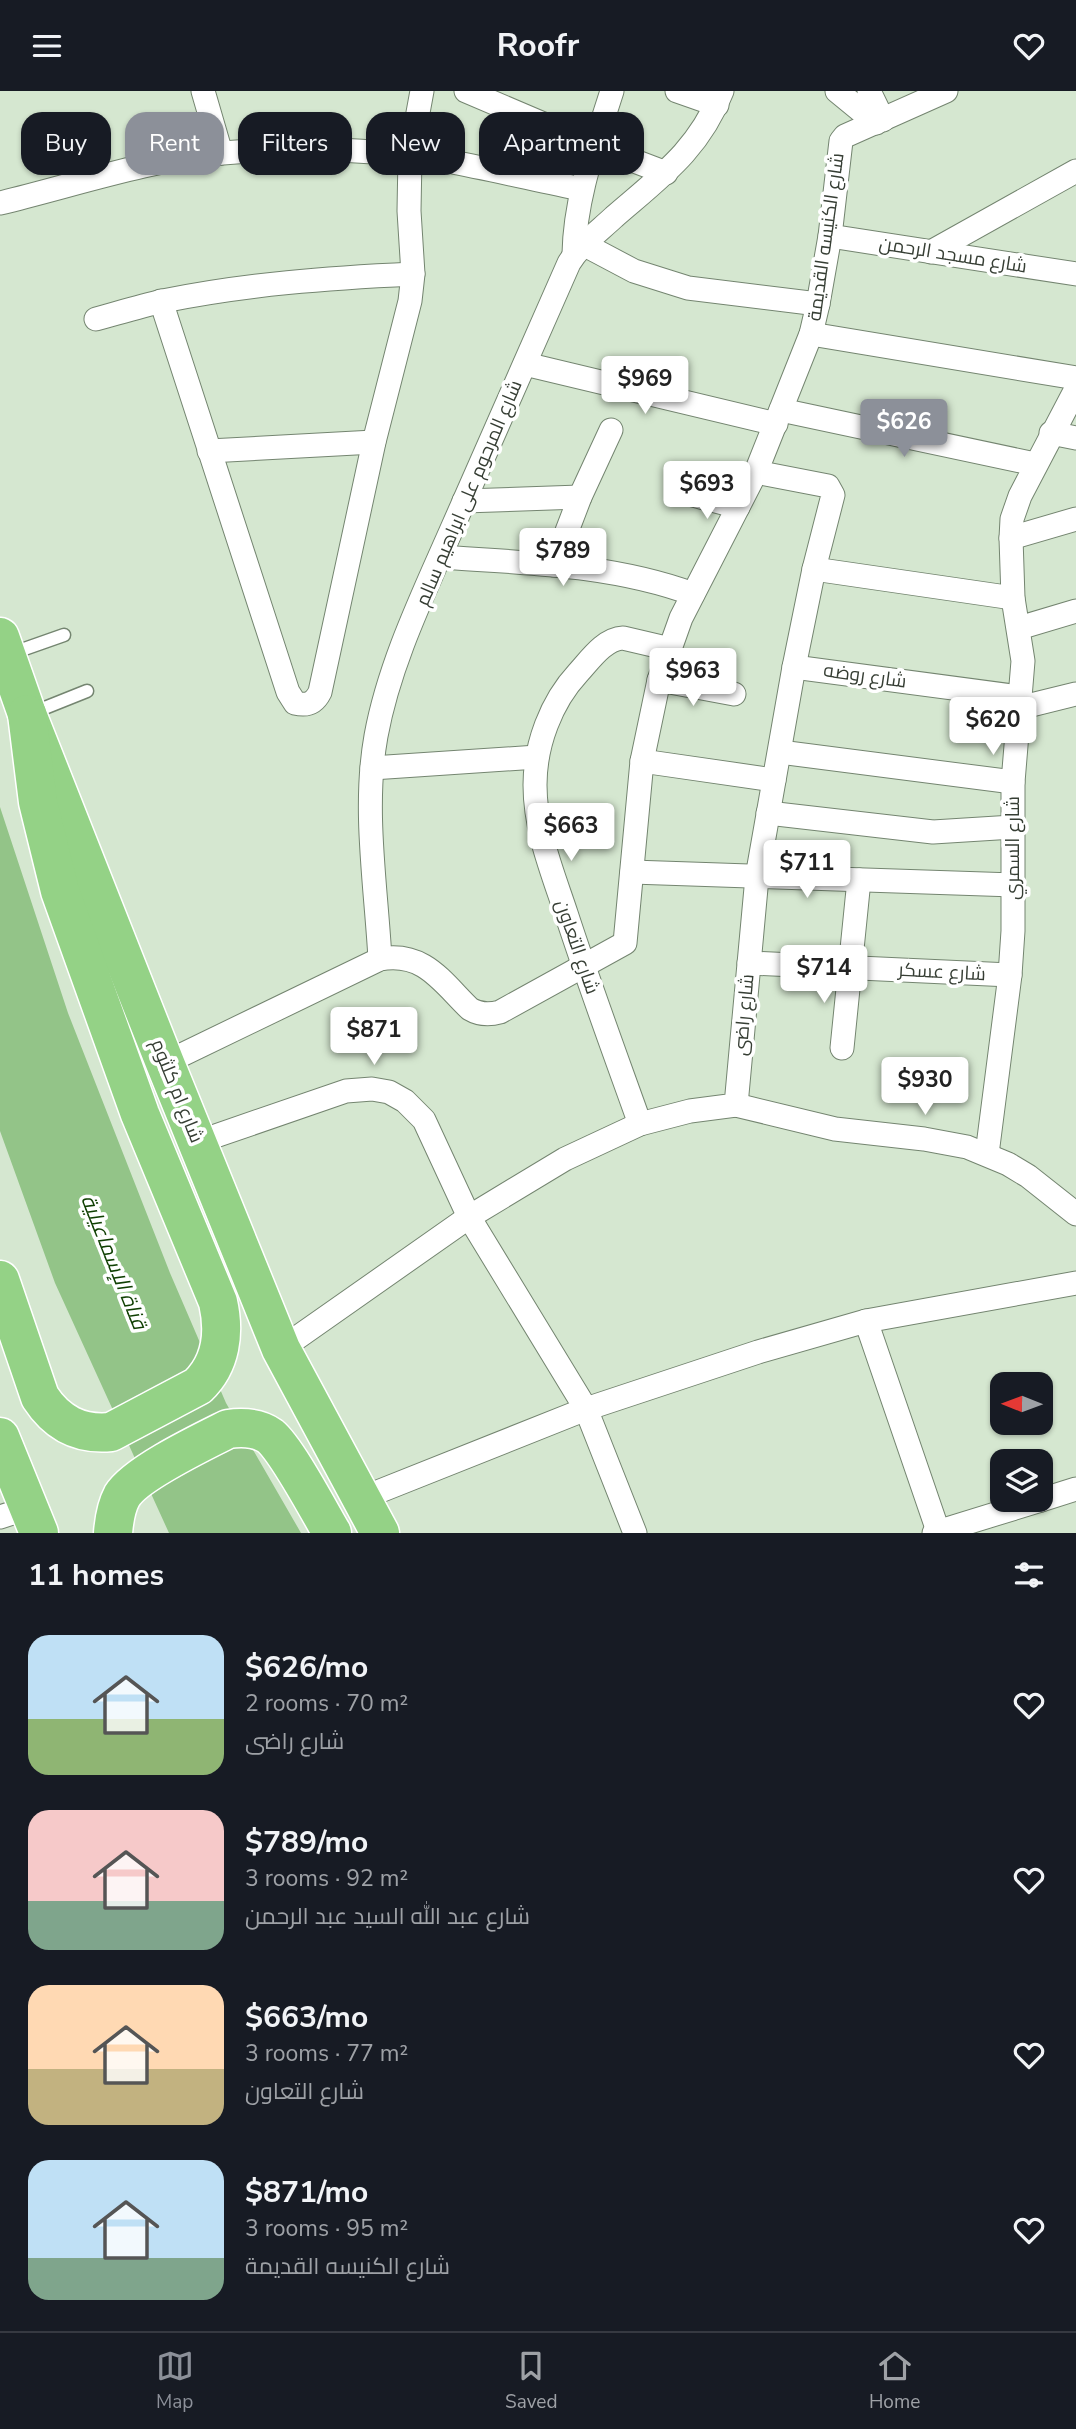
<!DOCTYPE html>
<meta charset="utf-8">
<style>
body{margin:0;font-family:"Nunito Sans",Cairo,sans-serif;background:#242831;color:#f1f3f6;height:100vh;display:flex;flex-direction:column;font-size:26px;white-space:nowrap}
*{box-sizing:border-box;margin:0}
p{font-size:23px;color:#9ea1a6}
.icon{flex:none;width:38px;height:38px;fill:none;stroke:currentColor;stroke-width:2;stroke-linecap:round;stroke-linejoin:round}
.map{position:relative;height:1442px;overflow:hidden}
.sheet{display:flex;flex-direction:column;background:#171b24;flex:1}
.sheet>*{flex:none}
.top-card{position:absolute;left:21px;top:21px;width:700px;height:63px;display:flex;gap:14px}
.needle{width:46px;rotate:271deg}
.tools{position:absolute;left:990px;top:1281px;display:grid;gap:14px}
.tools a{display:grid;place-items:center;width:63px;height:63px;border-radius:14px;background:#171b24;box-shadow:0 2px 5px #0004;font-size:35px}
.price{position:absolute;translate:-50% -60px;padding:0 16px;border-radius:7px;background:#fff;color:#222;font-size:23px;line-height:46px;filter:drop-shadow(0 2px 4px #0008)}
.price::after{content:'';position:absolute;left:50%;top:42px;width:21px;height:16px;margin-left:-10px;background:inherit;clip-path:polygon(0 0,100% 0,50% 100%)}
.price.active{background:#8c9099;color:#fff}
ul{padding:0;list-style:none}
li{display:flex;align-items:center;gap:21px;height:175px;padding:0 28px}
li span{display:grid;place-items:center;flex:none;width:196px;height:140px;border-radius:21px;color:#555}
li>.icon{margin-inline-start:auto}
span .icon{width:84px;height:84px;fill:#fffc;stroke-width:1}
li b{font-size:30px}
h2{display:flex;justify-content:space-between;align-items:center;height:84px;padding:0 28px;font-size:30px}
.tag{padding:0 24px;border-radius:21px;background:#171b24;box-shadow:0 2px 5px #0004;font-size:24px;line-height:63px}
.tag.active{background:#8c9099;color:#fff}
header{display:flex;justify-content:space-between;align-items:center;height:91px;padding:0 28px;background:#171b24;font-size:32px;font-weight:700}
.tabs{display:flex;justify-content:space-around;align-items:center;height:98px;border-top:2px solid #363941;background:#171b24;font-size:19px;color:#9ea1a6}
.tabs a{display:grid;justify-items:center;gap:4px}
.tabs .active{color:#8c9099}
.map>svg:first-child{display:block}
.water{fill:#93c488}
.lines{fill:none;stroke-linecap:round;stroke-linejoin:round}
.service-casing{stroke:#748570;stroke-width:15}
.minor-casing{stroke:#748570;stroke-width:25}
.trunk-casing{stroke:#fff;stroke-width:41}
.service{stroke:#fff;stroke-width:12}
.minor{stroke:#fff;stroke-width:23}
.trunk{stroke:#94d286;stroke-width:38}
.labels{text-anchor:middle;dominant-baseline:central;stroke-width:7;stroke-linejoin:round;paint-order:stroke}
.street-label{font-size:19px;fill:#363e34;stroke:#fff}
.water-label{font-size:21px;font-style:italic;fill:#104003;stroke:#fff}
</style>
<header><svg class="icon" aria-label="menu" viewBox="0 0 24 24"><path d="M4 6h16M4 12h16M4 18h16"/></svg>Roofr<svg class="icon" aria-label="heart" viewBox="0 0 24 24"><path d="M12 20l-8-8c-3-5 5-10 8-4 3-6 11-1 8 4z"/></svg></header>
<div class="map">
<svg width="1076" height="1442" viewBox="0 0 1076 1442">
<rect width="100%" height="100%" fill="#d5e7d0"/>
<path class="water" d="M0,716L68,922L170,1182L226,1312L301,1442H169L55,1192L0,1040Z"/>
<g class="lines">
<defs>
<g id="service">
<path d="M10,563L64,544"/>
<path d="M32,622L87,600"/>
</g>
<g id="minor">
<path d="M203,0L221,62"/>
<path d="M466,0L595,55L666,82"/>
<path d="M677,0L717,14"/>
<path d="M837,0L876,32"/>
<path d="M869,0L883,29"/>
<path d="M0,112C71,95 150,68 223,62C296,56 373,57 446,70C491,78 536,89 581,98"/>
<path d="M830,145L1076,183"/>
<path d="M583,153L634,180L688,197L818,213"/>
<path d="M931,161L1076,80"/>
<path d="M574,163C575,106 595,54 612,0"/>
<path d="M161,210L288,601L295,612C307,615 314,613 320,601L374,351L410,210L413,183L409,120L410,65L422,0"/>
<path d="M96,228C118,222 141,215 163,210C246,193 329,187 413,183"/>
<path d="M811,243L1076,287"/>
<path d="M525,273L776,333"/>
<path d="M781,319L1035,373"/>
<path d="M1051,342L1076,347"/>
<path d="M209,360L374,351"/>
<path d="M689,403L738,416"/>
<path d="M464,410L580,406"/>
<path d="M1011,447L1076,428"/>
<path d="M440,466C525,472 612,473 693,503"/>
<path d="M554,474L580,406L611,339"/>
<path d="M814,478L1013,507"/>
<path d="M1019,537L1076,520"/>
<path d="M794,576L1020,606"/>
<path d="M659,589L734,603"/>
<path d="M1019,617L1076,603"/>
<path d="M780,661L1013,691"/>
<path d="M642,670L774,689"/>
<path d="M372,677L537,666"/>
<path d="M768,722L933,741L1013,736"/>
<path d="M632,781L1014,794"/>
<path d="M380,868C376,795 363,717 376,645C389,574 422,506 451,440C490,351 530,262 569,172C580,154 598,141 614,126C660,86 699,59 722,0"/>
<path d="M749,872L1010,884"/>
<path d="M842,957L859,789"/>
<path d="M165,972L380,868C424,860 442,891 470,918C480,924 489,924 500,921L625,852L642,670L659,589L681,527L756,381L811,243L818,213L830,145L841,50L845,45L946,0"/>
<path d="M736,1014L835,1038L924,1048L967,1056L1008,1073L1028,1085L1076,1123"/>
<path d="M640,1033C615,963 589,893 566,822C552,780 535,739 535,694C535,654 551,611 578,582C590,569 604,548 623,547L670,558"/>
<path d="M198,1051L346,1000L372,998L389,1001L405,1010L424,1029L469,1126L586,1318L635,1442"/>
<path d="M987,1063L1010,884L1013,840V691L1023,570L1013,507L1011,447L1012,428L1020,405L1076,298"/>
<path d="M866,1230L938,1440"/>
<path d="M281,1258L469,1126L565,1068L640,1033L690,1020L736,1014L757,786L794,576L814,478L833,404L828,395L756,381"/>
<path d="M360,1408L586,1318L758,1261L866,1230L1076,1192"/>
<path d="M1041,1409L1076,1398"/>
<path d="M0,1426L28,1417"/>
<path d="M934,1442L1041,1409"/>
</g>
<g id="trunk">
<path d="M0,546L27,623L165,972L281,1258L380,1442"/>
<path d="M0,1189L40,1306C57,1332 80,1344 111,1341L198,1295C221,1273 225,1242 218,1211L140,1023L60,800L38,711L27,623"/>
<path d="M0,1346L39,1442"/>
<path d="M113,1442C114,1430 116,1416 122,1405C135,1383 202,1351 228,1338C242,1336 257,1336 270,1345C287,1359 319,1420 332,1442"/>
</g>
</defs>
<use href="#service" class="service-casing"/>
<use href="#minor" class="minor-casing"/>
<use href="#trunk" class="trunk-casing"/>
<use href="#service" class="service"/>
<use href="#minor" class="minor"/>
<use href="#trunk" class="trunk"/>
</g>
<g class="labels">
<g class="street-label">
<text transform="translate(826 146) rotate(-82)">شارع الكنيسه القديمة</text>
<text transform="translate(953 164) rotate(9)">شارع مسجد الرحمن</text>
<text transform="translate(469 402) rotate(-67)">شارع المرحوم على ابراهيم سالم</text>
<text transform="translate(865 585) rotate(8)">شارع روضه</text>
<text transform="translate(1013 757) rotate(-90)">شارع السمري</text>
<text transform="translate(577 856) rotate(71)">شارع التعاون</text>
<text transform="translate(942 881) rotate(3)">شارع عسكر</text>
<text transform="translate(744 924) rotate(-85)">شارع راضى</text>
<text transform="translate(177 1000) rotate(68)">شارع ام كلثوم</text>
</g>
<g class="water-label">
<text transform="translate(114 1171) rotate(68)">قناة الإسماعيلية</text>
</g>
</g>
</svg>
<div class="tools">
<a><svg class="needle" viewBox="-14 -14 28 28"><path d="M0-13l5 13h-10z" fill="#e53935"/><path d="M0 13l5-13h-10z" fill="#9ea1a6"/></svg></a>
<a><svg class="icon" aria-label="layers" viewBox="0 0 24 24"><path d="M12 4l9 5-9 5-9-5zM3 14l9 5 9-5"/></svg></a>
</div>
<b class="price" style="left:645px;top:325px">$969</b>
<b class="price active" style="left:904px;top:368px">$626</b>
<b class="price" style="left:707px;top:430px">$693</b>
<b class="price" style="left:563px;top:497px">$789</b>
<b class="price" style="left:693px;top:617px">$963</b>
<b class="price" style="left:993px;top:666px">$620</b>
<b class="price" style="left:571px;top:772px">$663</b>
<b class="price" style="left:807px;top:809px">$711</b>
<b class="price" style="left:824px;top:914px">$714</b>
<b class="price" style="left:374px;top:976px">$871</b>
<b class="price" style="left:925px;top:1026px">$930</b>
<div class="top-card">
<a class="tag">Buy</a>
<a class="tag active">Rent</a>
<a class="tag">Filters</a>
<a class="tag">New</a>
<a class="tag">Apartment</a>
</div>
</div>
<section class="sheet">
<h2>11 homes<svg class="icon" aria-label="filters" viewBox="0 0 24 24"><path d="M4 7h16M4 17h16"/><circle cx="9" cy="7" r="2"/><circle cx="15" cy="17" r="2"/></svg></h2>
<ul>
<li><span style="background:linear-gradient(#bfe0f5 60%,#8fb573 0)"><svg class="icon" aria-label="home" viewBox="0 0 24 24"><path d="M3 11l9-7 9 7M6 9v11h12V9"/></svg></span><div><b>$626/mo</b><p>2 rooms · 70 m²</p><p>شارع راضى</p></div><svg class="icon" aria-label="heart" viewBox="0 0 24 24"><path d="M12 20l-8-8c-3-5 5-10 8-4 3-6 11-1 8 4z"/></svg></li>
<li><span style="background:linear-gradient(#f6c9c9 65%,#7fa58c 0)"><svg class="icon" aria-label="home" viewBox="0 0 24 24"><path d="M3 11l9-7 9 7M6 9v11h12V9"/></svg></span><div><b>$789/mo</b><p>3 rooms · 92 m²</p><p>شارع عبد الله السيد عبد الرحمن</p></div><svg class="icon" aria-label="heart" viewBox="0 0 24 24"><path d="M12 20l-8-8c-3-5 5-10 8-4 3-6 11-1 8 4z"/></svg></li>
<li><span style="background:linear-gradient(#ffd9b3 60%,#c2b280 0)"><svg class="icon" aria-label="home" viewBox="0 0 24 24"><path d="M3 11l9-7 9 7M6 9v11h12V9"/></svg></span><div><b>$663/mo</b><p>3 rooms · 77 m²</p><p>شارع التعاون</p></div><svg class="icon" aria-label="heart" viewBox="0 0 24 24"><path d="M12 20l-8-8c-3-5 5-10 8-4 3-6 11-1 8 4z"/></svg></li>
<li><span style="background:linear-gradient(#bfe0f5 70%,#7fa58c 0)"><svg class="icon" aria-label="home" viewBox="0 0 24 24"><path d="M3 11l9-7 9 7M6 9v11h12V9"/></svg></span><div><b>$871/mo</b><p>3 rooms · 95 m²</p><p>شارع الكنيسه القديمة</p></div><svg class="icon" aria-label="heart" viewBox="0 0 24 24"><path d="M12 20l-8-8c-3-5 5-10 8-4 3-6 11-1 8 4z"/></svg></li>
</ul>
</section>
<nav class="tabs">
<a class="active"><svg class="icon" aria-label="map" viewBox="0 0 24 24"><path d="M3 6l6-2 6 2 6-2v14l-6 2-6-2-6 2zM9 4v14M15 6v14"/></svg>Map</a>
<a><svg class="icon" aria-label="saved" viewBox="0 0 24 24"><path d="M7 4h10v16l-5-4-5 4z"/></svg>Saved</a>
<a><svg class="icon" aria-label="home" viewBox="0 0 24 24"><path d="M3 11l9-7 9 7M6 9v11h12V9"/></svg>Home</a>
</nav>
